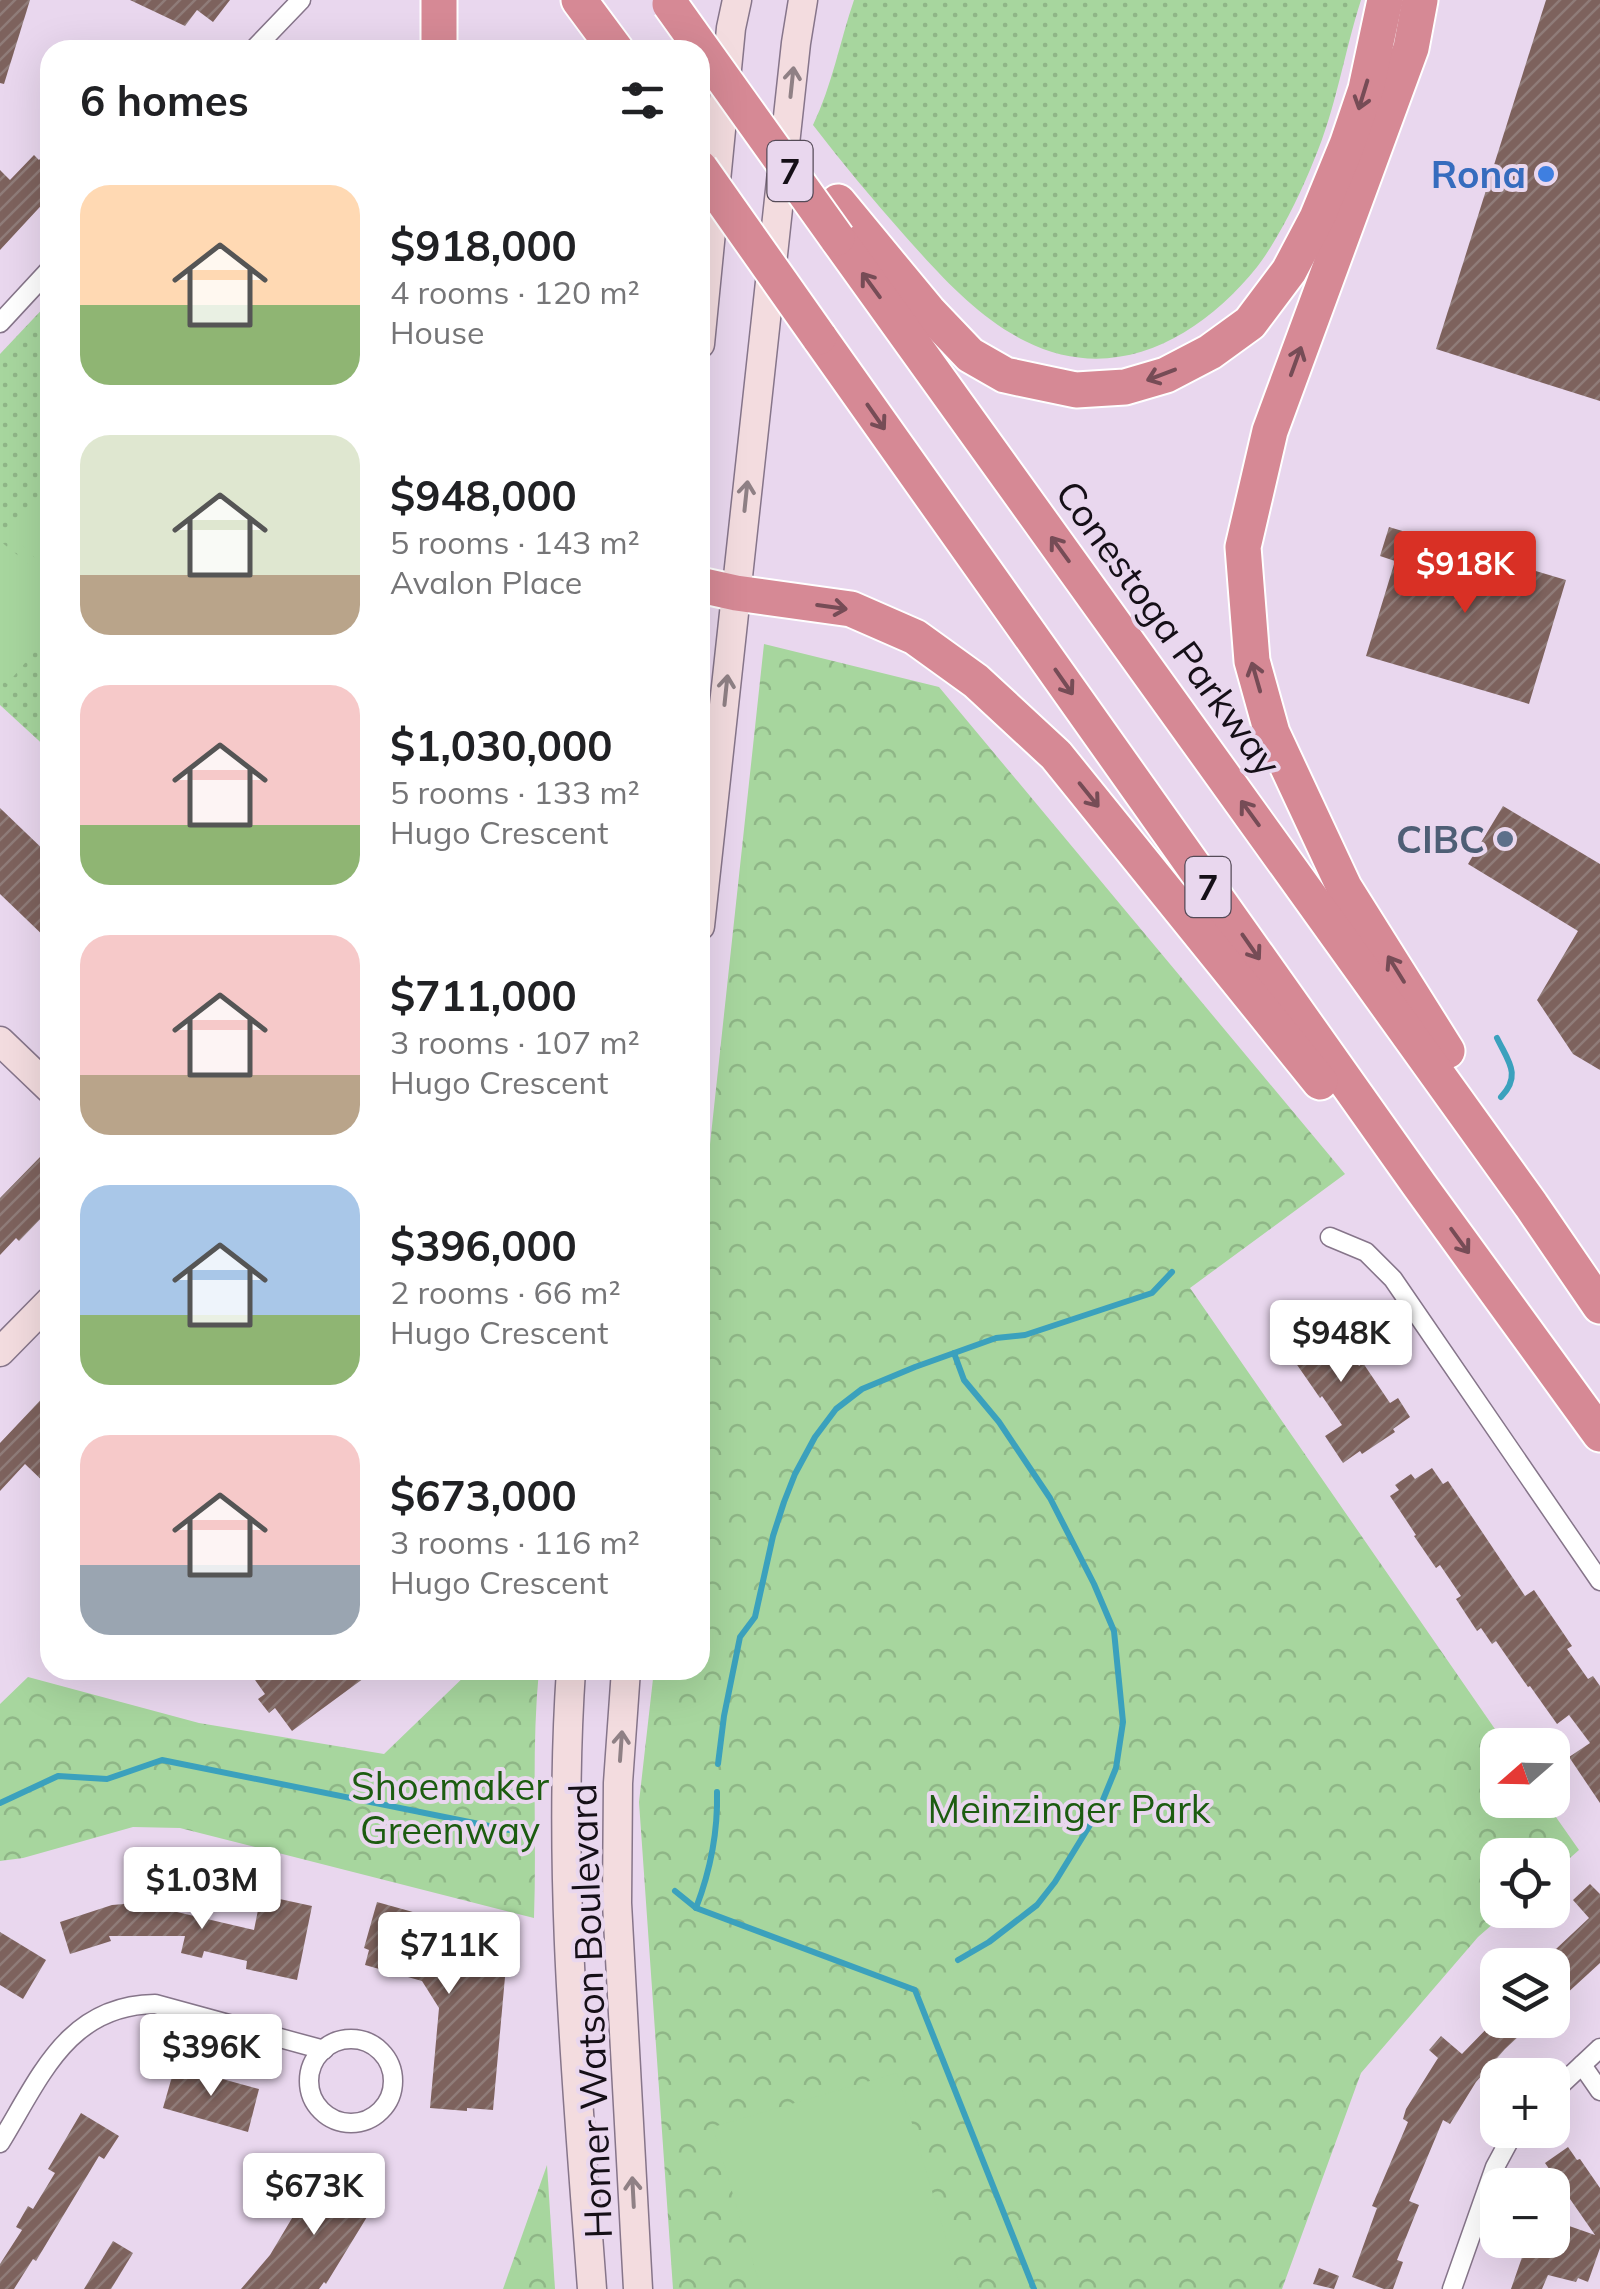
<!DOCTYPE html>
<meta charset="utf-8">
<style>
body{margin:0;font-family:Mulish,sans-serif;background:#f6f6f6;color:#202124;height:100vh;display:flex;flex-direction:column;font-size:38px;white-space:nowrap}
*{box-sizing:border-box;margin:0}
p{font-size:32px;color:#757577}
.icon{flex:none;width:55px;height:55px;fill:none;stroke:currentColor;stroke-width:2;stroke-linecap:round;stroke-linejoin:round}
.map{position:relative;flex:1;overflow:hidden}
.drawer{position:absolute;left:40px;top:40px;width:670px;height:1640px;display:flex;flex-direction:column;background:#fff;border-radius:30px;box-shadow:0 10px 40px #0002}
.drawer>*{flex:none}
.needle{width:65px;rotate:250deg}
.tools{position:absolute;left:1480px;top:1728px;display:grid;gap:20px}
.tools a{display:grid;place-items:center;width:90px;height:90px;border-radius:20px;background:#fff;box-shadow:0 10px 40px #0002;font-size:50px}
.price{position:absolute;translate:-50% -85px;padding:0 22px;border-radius:10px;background:#fff;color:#222;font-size:32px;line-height:65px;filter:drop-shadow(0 2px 5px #0008)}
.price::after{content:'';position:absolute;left:50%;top:60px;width:30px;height:22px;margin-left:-15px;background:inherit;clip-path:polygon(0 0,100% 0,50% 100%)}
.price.selected{background:#d93025;color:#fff}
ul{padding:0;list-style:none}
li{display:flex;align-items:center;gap:30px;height:250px;padding:0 40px}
li span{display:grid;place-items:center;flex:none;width:280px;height:200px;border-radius:30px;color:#555}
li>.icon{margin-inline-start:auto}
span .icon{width:120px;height:120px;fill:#fffc;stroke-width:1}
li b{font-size:42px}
h2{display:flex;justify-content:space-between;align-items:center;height:120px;padding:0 40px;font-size:42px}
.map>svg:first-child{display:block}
.grass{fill:url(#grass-dots)}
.park{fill:url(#park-crowns)}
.garden{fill:#a7d69e}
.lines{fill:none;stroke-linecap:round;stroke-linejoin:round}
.stream{stroke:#3ba1bd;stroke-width:6}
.building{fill:url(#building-hatch)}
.street-casing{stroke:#86758a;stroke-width:21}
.secondary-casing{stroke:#86758a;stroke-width:31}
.highway-casing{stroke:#fff;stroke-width:39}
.street{stroke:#fff;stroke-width:18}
.secondary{stroke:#f3dcdf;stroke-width:28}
.highway{stroke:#d68995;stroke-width:35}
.highway-bridge-casing{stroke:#fff;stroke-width:39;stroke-linecap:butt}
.highway-bridge{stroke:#d68995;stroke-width:35}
.oneway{stroke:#8f8085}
.oneway2{stroke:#764c56}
.shop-dot{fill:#3f7fe0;stroke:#e9d7ee;stroke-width:4}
.service-dot{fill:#5c6f8a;stroke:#e9d7ee;stroke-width:4}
.labels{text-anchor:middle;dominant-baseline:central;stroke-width:8;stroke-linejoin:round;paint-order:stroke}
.shield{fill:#e9d7ee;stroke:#554b58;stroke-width:2.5}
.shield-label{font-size:35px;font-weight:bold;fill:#150f17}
.shop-label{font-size:38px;font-weight:bold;fill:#366cbe;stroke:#e9d7ee;text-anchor:end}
.street-label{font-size:38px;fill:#150f17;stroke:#e9d7ee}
.service-label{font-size:38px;font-weight:bold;fill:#4e5e75;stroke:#e9d7ee;text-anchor:end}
.park-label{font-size:38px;fill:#1c5c10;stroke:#e9d7ee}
</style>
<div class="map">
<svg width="1600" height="2289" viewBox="0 0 1600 2289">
<defs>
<pattern id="grass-dots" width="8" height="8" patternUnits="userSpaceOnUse" patternTransform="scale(2.5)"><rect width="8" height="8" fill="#a7d69e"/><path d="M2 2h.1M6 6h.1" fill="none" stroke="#8fb687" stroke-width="1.8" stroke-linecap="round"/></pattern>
<pattern id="park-crowns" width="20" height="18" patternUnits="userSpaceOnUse" patternTransform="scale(2.5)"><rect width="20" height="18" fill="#a7d69e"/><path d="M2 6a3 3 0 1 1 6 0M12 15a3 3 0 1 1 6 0" fill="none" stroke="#8fb687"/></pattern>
<pattern id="building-hatch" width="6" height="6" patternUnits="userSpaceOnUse" patternTransform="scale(2.5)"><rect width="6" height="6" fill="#7d625d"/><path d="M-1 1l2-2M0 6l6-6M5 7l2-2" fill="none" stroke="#8f7c79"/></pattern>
</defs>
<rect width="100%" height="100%" fill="#e9d7ee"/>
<g class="grass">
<path d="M854,0H1361C1344,53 1336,109 1314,160C1301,193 1278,240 1257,267C1199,339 1114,386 1025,341C977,317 940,275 905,236C873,200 842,163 813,125C832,86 840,41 854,0Z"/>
<path d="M50,301V751L0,705V354Z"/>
</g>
<g class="park">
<path d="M764,644L939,687L1345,1174L1190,1288L1506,1745H1498V1800H1544L1579,1850L1553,1873L1552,1855H1498V1910H1509L1478,1937L1361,2073L1282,2289H673L639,1802L654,1670H700V1237Z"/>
<path d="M471,1670H539C531,1752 537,1835 534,1918L180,1828L133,1827L23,1858L0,1861V1704L28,1677L199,1723L384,1754Z"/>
<path d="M547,2165L555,2289H503Z"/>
</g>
<g class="garden">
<path d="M50,485V572L6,531Z"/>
<path d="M0,541L45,577L50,634L7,684L0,678Z"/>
<path d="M897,2073L961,2289H761L713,2127Z"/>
</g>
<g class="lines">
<g class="stream">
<path d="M1497,1038C1508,1061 1522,1075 1501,1097"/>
<path d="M954,1353L964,1380L999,1422L1050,1498L1094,1584L1114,1631L1123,1722L1116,1768L1098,1812L1055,1882L1037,1905L989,1942L958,1960"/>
<path d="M718,1764L724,1716L740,1637L755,1617L773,1536L784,1502L795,1474L815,1437L836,1409L862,1389L915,1367L996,1338L1025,1335L1152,1293L1172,1272"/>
<path d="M0,1803L58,1776L107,1779L162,1760L509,1830"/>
<path d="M675,1891L696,1908L915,1990L1034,2289"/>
<path d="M696,1908C711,1869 718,1833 717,1792"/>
</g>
</g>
<g class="building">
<path d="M0,0H30L4,84L0,83Z"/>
<path d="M130,0H230L213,22L197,10L185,26Z"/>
<path d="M1546,0H1600V401L1436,349Z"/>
<path d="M50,148V196L0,250V170L10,180L34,155L39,160Z"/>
<path d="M1389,527L1566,580L1529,704L1366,656L1395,561L1380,556Z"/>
<path d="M1503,806L1600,864V1070L1573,1054L1537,1000L1578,931L1468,864Z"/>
<path d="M0,808L50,856V942L0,894Z"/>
<path d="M41,1156L50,1164V1209L19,1241L16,1238L0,1255V1198Z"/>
<path d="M1289,1308L1297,1318L1304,1314L1312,1326L1326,1316L1359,1366L1363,1363L1390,1403L1398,1398L1410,1417L1393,1429L1395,1432L1362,1454L1360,1451L1343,1463L1325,1436L1342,1425L1322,1396L1320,1398L1284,1346L1287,1344L1271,1320Z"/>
<path d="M50,1390V1488L25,1464L0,1491V1443Z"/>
<path d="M1432,1468L1443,1484L1448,1481L1525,1596L1534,1590L1572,1646L1567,1649L1588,1679L1593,1676L1600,1686V1803L1569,1757L1590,1743L1569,1715L1557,1724L1530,1686L1528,1687L1496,1641L1492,1644L1481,1628L1477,1631L1456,1599L1461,1596L1440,1565L1436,1568L1414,1536L1416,1535L1390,1496L1399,1490L1395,1485L1411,1474L1415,1479Z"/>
<path d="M269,1670H375L292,1731L275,1708L269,1713L258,1699L265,1694L255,1680Z"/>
<path d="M1590,1884L1600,1894V1963L1552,2007V1967L1564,1957L1556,1949L1589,1918L1573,1900Z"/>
<path d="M152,1891L153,1904H176L177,1912L254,1930L261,1895L312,1906L297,1980L246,1969L247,1961L204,1951L202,1958L181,1953L185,1936H109L111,1941L70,1954L60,1922L112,1905L124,1904V1892Z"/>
<path d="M377,1902L481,1931L499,1945L506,1966L493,2110L467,2108V2111L430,2108L439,2008L422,1981L365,1965L369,1950L364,1948Z"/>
<path d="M0,1932L46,1960L23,1999L0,1985Z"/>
<path d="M1495,2020H1536L1505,2049L1476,2082L1450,2124L1443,2120L1409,2201L1419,2205L1397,2260L1403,2262L1393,2289H1384L1352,2277L1377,2208L1372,2206L1408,2122L1403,2119L1406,2109L1438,2058L1429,2050L1441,2036L1462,2054Z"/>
<path d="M175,2066L259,2089L248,2132L163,2108Z"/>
<path d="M81,2113L119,2136L104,2159L99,2156L36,2261L33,2259L14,2289H0V2264L22,2230L16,2227L28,2206L33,2209L55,2173L48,2169Z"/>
<path d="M1568,2147L1577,2160L1580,2159L1600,2188V2248L1588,2282L1578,2278L1576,2282L1548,2275L1542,2289H1511L1528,2240H1552V2220L1595,2235L1545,2163Z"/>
<path d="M329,2174L366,2197L370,2212L326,2284L324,2282L319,2289H241L270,2255L316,2178Z"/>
<path d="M113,2241L133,2253L111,2289H84Z"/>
<path d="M1319,2268L1339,2276L1334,2289L1313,2284Z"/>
</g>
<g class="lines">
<defs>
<g id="street">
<path d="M253,50L301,0"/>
<path d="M0,323L50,269"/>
<path d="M1330,1237L1366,1252L1393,1279L1600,1581"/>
<circle cx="351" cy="2081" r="42"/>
<path d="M1582,2065L1600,2091"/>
<path d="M1552,2093L1600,2048"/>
<path d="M0,2143C40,2078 67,2005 155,2004L324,2050"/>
<path d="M1452,2289L1495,2167L1515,2130"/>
</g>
<g id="secondary">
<path d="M700,344L731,28L737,0"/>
<path d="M700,926L796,43L803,0"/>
<path d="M0,1041L50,1089"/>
<path d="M0,1352L50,1301"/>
<path d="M571,1670C557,1876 577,2083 592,2289"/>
<path d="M626,1670L618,1783L617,1903L638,2289"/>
</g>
<g id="highway">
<path d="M439,0V50"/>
<path d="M579,0L616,50"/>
<path d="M1420,0L1411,48L1270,431L1243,547L1252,661L1272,733L1344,887L1447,1051"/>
<path d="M838,202L928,311L970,355L1005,375L1076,390L1125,387L1166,375L1210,352L1250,323L1289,271L1317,218L1347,145L1366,89L1385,0"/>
<path d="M837,238L1531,1205L1600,1306"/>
<path d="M819,337L1420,1186L1600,1434"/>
<path d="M700,585L736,593L851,609L915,637L976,681L1056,755L1320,1082"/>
</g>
</defs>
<use href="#street" class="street-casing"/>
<use href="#secondary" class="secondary-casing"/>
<use href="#highway" class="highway-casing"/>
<use href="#street" class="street"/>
<use href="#secondary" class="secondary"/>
<use href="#highway" class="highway"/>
<defs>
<g id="highway-bridge">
<path d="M670,4L837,238"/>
<path d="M700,168L819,337"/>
</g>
</defs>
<use href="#highway-bridge" class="highway-bridge-casing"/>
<use href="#highway-bridge" class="highway-bridge"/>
</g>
<defs><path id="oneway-shaft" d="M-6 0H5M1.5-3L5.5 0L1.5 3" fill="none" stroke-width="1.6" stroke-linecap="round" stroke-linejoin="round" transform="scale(2.5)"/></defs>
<g class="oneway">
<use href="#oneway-shaft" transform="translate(792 82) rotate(-84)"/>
<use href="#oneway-shaft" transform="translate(746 496) rotate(-84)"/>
<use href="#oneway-shaft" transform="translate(726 690) rotate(-84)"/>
<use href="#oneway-shaft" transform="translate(621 1746) rotate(-86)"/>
<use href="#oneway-shaft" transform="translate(633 2192) rotate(-93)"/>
</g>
<g class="oneway2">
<use href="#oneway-shaft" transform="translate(1363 95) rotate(107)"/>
<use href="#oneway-shaft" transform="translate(871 285) rotate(-126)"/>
<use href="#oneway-shaft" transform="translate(1296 361) rotate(-70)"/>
<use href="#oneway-shaft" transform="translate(1161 375) rotate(159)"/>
<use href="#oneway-shaft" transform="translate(876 417) rotate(55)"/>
<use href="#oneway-shaft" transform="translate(1060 549) rotate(-126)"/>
<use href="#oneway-shaft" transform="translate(832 607) rotate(8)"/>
<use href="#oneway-shaft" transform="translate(1256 677) rotate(-106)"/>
<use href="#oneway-shaft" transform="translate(1064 682) rotate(55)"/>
<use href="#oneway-shaft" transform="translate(1089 795) rotate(51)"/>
<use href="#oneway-shaft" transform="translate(1250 813) rotate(-126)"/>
<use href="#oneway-shaft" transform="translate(1251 947) rotate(55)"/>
<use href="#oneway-shaft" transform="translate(1396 969) rotate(-122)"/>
<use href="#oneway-shaft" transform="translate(1460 1241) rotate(54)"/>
</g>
<circle class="shop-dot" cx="1546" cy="174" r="10"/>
<circle class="service-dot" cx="1505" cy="839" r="10"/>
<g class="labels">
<g class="shield">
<rect x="767.5" y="141" width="45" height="60" rx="8"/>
<rect x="1185.5" y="857" width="45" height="60" rx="8"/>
</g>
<g class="shield-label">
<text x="790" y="171">7</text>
<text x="1208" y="887">7</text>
</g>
<g class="shop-label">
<text x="1526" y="174">Rona</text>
</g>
<g class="street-label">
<text transform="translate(1169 628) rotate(54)">Conestoga Parkway</text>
<text transform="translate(590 2011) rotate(-92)">Homer Watson Boulevard</text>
</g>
<g class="service-label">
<text x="1485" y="839">CIBC</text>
</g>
<g class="park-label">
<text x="450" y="1786">Shoemaker<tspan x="450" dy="44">Greenway</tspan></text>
<text x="1069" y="1809">Meinzinger Park</text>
</g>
</g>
</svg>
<div class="tools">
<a><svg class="needle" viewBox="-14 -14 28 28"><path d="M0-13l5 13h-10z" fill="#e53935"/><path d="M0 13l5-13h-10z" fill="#757577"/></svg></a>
<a><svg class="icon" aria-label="locate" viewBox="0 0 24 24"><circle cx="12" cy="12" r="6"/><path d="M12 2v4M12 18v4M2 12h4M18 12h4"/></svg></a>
<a><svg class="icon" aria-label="layers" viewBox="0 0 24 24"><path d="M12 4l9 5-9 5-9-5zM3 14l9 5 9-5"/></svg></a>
<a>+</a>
<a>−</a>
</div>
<b class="price selected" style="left:1465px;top:616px">$918K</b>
<b class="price" style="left:1341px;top:1385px">$948K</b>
<b class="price" style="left:202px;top:1932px">$1.03M</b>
<b class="price" style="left:449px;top:1997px">$711K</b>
<b class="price" style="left:211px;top:2099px">$396K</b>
<b class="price" style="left:314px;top:2238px">$673K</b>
<section class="drawer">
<h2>6 homes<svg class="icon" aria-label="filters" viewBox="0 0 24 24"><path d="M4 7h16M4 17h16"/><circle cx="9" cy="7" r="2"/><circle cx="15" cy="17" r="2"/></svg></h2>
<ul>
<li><span style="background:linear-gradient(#ffd9b3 60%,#8fb573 0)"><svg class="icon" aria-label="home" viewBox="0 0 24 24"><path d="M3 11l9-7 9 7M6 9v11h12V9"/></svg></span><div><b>$918,000</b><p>4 rooms · 120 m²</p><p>House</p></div></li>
<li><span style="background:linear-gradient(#dfe7d0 70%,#b9a48a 0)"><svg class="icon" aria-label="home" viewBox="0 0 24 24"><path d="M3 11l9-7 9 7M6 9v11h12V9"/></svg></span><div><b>$948,000</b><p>5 rooms · 143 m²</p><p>Avalon Place</p></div></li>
<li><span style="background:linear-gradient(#f6c9c9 70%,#8fb573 0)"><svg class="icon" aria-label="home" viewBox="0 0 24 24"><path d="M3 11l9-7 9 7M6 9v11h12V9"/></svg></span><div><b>$1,030,000</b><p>5 rooms · 133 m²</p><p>Hugo Crescent</p></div></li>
<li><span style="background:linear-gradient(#f6c9c9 70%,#b9a48a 0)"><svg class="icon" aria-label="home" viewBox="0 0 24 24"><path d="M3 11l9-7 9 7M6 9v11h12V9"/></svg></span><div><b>$711,000</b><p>3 rooms · 107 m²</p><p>Hugo Crescent</p></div></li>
<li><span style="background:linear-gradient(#a9c7e8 65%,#8fb573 0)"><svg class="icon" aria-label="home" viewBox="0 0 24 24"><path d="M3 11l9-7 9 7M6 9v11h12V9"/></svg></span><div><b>$396,000</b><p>2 rooms · 66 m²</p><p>Hugo Crescent</p></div></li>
<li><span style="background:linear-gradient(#f6c9c9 65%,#9aa5b1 0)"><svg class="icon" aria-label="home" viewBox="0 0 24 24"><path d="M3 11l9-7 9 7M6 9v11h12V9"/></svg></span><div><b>$673,000</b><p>3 rooms · 116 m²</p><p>Hugo Crescent</p></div></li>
</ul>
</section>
</div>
